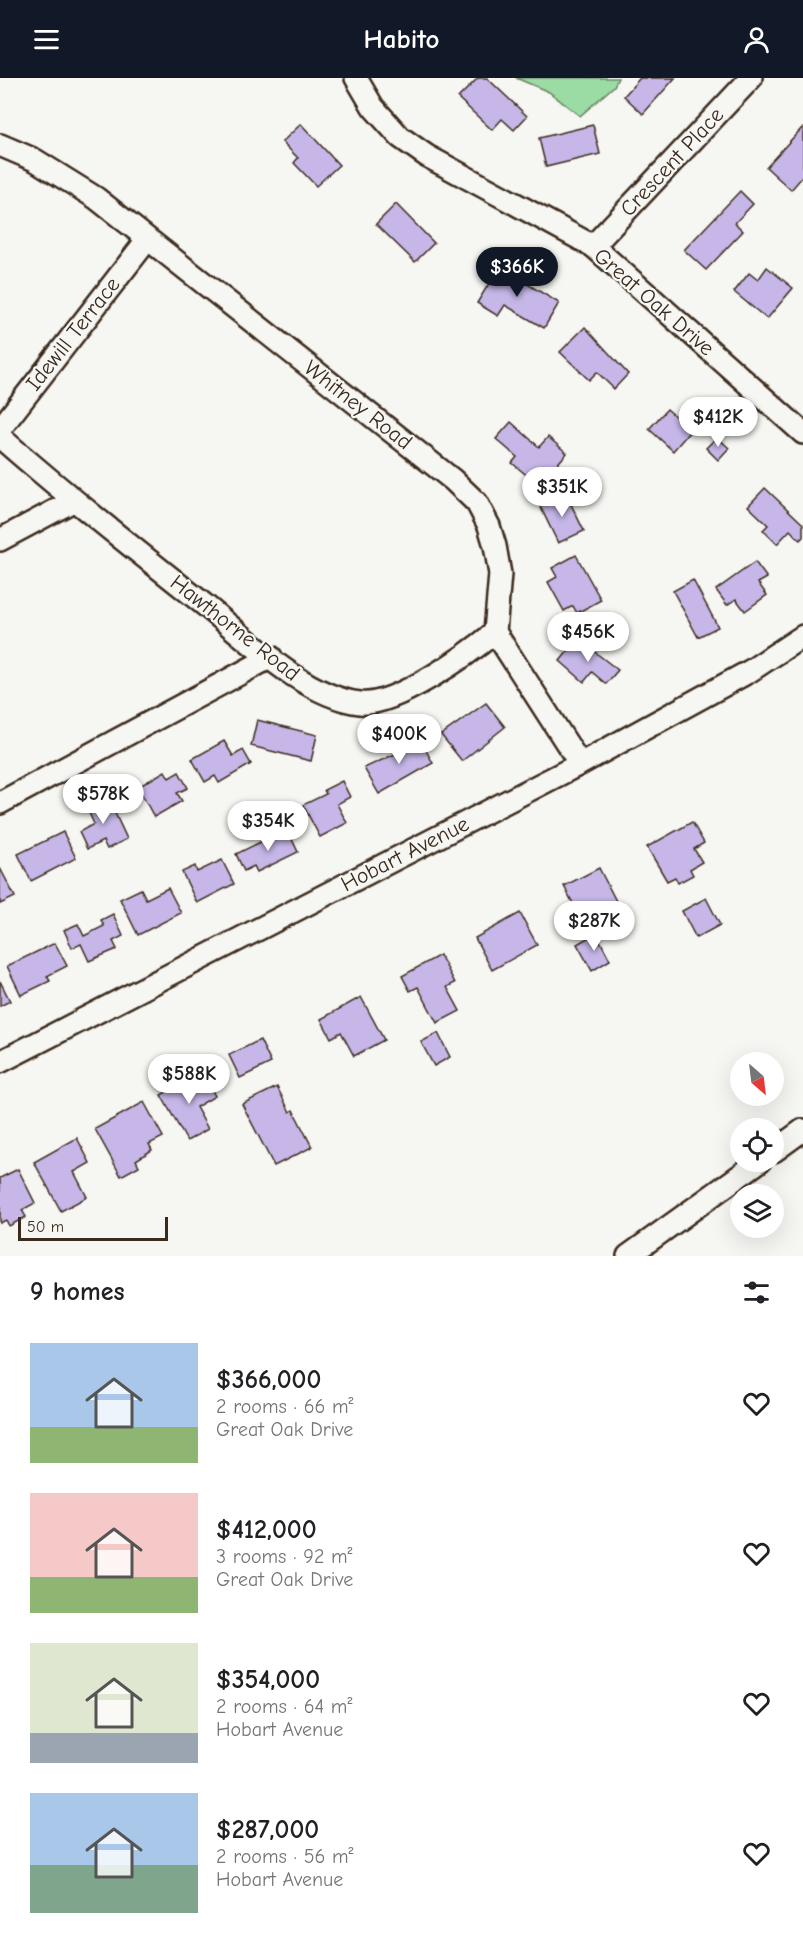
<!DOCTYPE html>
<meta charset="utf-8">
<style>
body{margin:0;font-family:"Comic Neue",sans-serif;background:#f2f2f2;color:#202124;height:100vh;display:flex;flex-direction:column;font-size:22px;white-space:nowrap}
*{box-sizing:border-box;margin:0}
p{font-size:20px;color:#757577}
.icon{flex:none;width:33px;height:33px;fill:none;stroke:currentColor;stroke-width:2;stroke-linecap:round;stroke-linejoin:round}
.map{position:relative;height:1178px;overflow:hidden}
.details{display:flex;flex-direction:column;background:#fff;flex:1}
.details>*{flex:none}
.needle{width:39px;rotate:152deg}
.buttons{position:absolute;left:730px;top:974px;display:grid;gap:12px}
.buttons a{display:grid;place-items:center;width:54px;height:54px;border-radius:50%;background:#fff;box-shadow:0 6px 24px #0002;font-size:30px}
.scale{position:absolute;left:18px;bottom:15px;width:150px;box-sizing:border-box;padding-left:6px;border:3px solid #3b2a1e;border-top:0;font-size:16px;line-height:21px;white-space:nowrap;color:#3b2a1e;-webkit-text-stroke:4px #f6f6f2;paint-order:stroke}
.price{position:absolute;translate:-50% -51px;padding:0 14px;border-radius:21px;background:#fff;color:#222;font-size:20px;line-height:39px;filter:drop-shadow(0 2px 3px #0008)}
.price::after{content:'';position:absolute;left:50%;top:36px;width:18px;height:14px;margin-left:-9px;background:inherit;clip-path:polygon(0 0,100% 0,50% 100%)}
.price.current{background:#111827;color:#fff}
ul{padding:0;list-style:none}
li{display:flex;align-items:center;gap:18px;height:150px;padding:0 30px}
li span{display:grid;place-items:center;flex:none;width:168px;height:120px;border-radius:0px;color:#555}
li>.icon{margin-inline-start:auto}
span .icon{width:72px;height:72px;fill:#fffc;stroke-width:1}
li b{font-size:26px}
h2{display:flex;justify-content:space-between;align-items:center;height:72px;padding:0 30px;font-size:26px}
header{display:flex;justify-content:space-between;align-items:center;height:78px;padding:0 30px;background:#111827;color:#fff;font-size:27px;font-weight:600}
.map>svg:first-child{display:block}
.green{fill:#9bdba4;stroke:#6b8261;stroke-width:1.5}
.building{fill:#c6b7e8;stroke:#3b2a1e;stroke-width:1.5}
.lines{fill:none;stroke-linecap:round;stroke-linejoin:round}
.minor-casing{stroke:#3b2a1e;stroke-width:26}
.minor{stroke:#f6f6f2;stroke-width:21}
.labels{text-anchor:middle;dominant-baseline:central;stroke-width:4.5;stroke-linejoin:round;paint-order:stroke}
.street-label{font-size:22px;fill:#3b2a1e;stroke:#f6f6f2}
</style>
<header><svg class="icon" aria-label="menu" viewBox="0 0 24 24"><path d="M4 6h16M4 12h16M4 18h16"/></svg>Habito<svg class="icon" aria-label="person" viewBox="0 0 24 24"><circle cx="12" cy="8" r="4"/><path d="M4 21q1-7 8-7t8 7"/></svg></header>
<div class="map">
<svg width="803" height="1178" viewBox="0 0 803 1178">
<rect width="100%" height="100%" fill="#f6f6f2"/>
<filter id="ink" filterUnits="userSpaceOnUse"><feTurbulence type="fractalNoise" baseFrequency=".0167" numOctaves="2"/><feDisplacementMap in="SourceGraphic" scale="12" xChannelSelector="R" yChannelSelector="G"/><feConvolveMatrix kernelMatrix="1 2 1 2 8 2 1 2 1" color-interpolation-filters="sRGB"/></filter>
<g filter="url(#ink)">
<path class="green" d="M516,0H618L614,8L580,38L549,14Z"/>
<g class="building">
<path d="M478,0H487L527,38L514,52L502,41L492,52L458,20Z"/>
<path d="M640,0H675L643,36L624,18Z"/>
<path d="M301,46L339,87L316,108L294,85L298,80L282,64Z"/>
<path d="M593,47L600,76L546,89L539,60Z"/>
<path d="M803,49V98L791,112L766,89Z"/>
<path d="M740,113L753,126L735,145L743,153L706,192L684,172Z"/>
<path d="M396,126L434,165L415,184L376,146Z"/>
<path d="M499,189L559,225L544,250L505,227L498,238L477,225Z"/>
<path d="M767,189L793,210L767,241L734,214L749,195L758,202Z"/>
<path d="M585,249L628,296L614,311L597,294L589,302L560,274Z"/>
<path d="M667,331L691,352L673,373L649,351Z"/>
<path d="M511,344L539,369L548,359L567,375L547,398L539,390L530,400L512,385L517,379L496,361Z"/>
<path d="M717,359L729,370L718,382L706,370Z"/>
<path d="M765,410L803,446V459L800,462L790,452L777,466L763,452L768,447L748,428Z"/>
<path d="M566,416L584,453L558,465L540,428Z"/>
<path d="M576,477L601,522L577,535L573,528L564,533L548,504L557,499L552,490Z"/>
<path d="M755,484L767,500L758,505L767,517L745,533L736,521L727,527L716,512Z"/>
<path d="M693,502L718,549L698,559L673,513Z"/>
<path d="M578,561L618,592L606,606L592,594L584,604L560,583Z"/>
<path d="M486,625L505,649L462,683L441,657Z"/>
<path d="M257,642L317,657L311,683L251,668Z"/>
<path d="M416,655L433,685L379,716L364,690L402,673L398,666Z"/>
<path d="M224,663L233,678L243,672L251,686L219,705L215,698L205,704L192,681Z"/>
<path d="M165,693L169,700L179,694L188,710L177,715L182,723L154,739L138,709Z"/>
<path d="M342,703L350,719L337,726L347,745L320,759L303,727L326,716L324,712Z"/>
<path d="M106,716L127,761L107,771L103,763L87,771L79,754L94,746L85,726Z"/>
<path d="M692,744L704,765L694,771L702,784L690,791L693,797L678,805L675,799L667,803L647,769Z"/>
<path d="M287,751L298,774L257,794L254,788L244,793L236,776Z"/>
<path d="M63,754L76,780L31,803L18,776Z"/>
<path d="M222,782L234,806L197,825L182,794L195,788L197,794Z"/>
<path d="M0,790L15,819L0,826Z"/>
<path d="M599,790L619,829L611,833L617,844L598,854L593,845L585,849L564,808Z"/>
<path d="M168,810L181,835L138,857L120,821L141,811L146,821Z"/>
<path d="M706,820L720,847L696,860L682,833Z"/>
<path d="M520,835L537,867L492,892L475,860Z"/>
<path d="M113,836L123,858L113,863L117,871L89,883L81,866L72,870L64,852L78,846L84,858L104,848L101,842Z"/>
<path d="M596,855L610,882L592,893L577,866Z"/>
<path d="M55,865L67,888L47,898L50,903L21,917L7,888Z"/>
<path d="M440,877L455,905L447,909L460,933L437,945L418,909L410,913L402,898Z"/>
<path d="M0,903L10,923L0,928Z"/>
<path d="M361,919L384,962L354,978L341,954L331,960L321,941Z"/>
<path d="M438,955L450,979L434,988L421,964Z"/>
<path d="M260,962L271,985L240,1000L229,977Z"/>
<path d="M202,994L215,1018L196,1029L208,1051L187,1063L161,1017Z"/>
<path d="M277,1009L290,1034L293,1032L312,1069L274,1088L242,1026Z"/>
<path d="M144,1024L163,1059L149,1066L152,1072L136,1082L139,1088L121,1098L95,1051Z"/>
<path d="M77,1060L90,1085L74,1094L87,1119L61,1133L34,1084Z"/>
<path d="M18,1091L35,1125L22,1132L26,1139L9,1148L6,1142L0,1145V1100Z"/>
</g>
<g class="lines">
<defs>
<g id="minor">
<path d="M356,0L373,29L400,59L427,78L593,168L803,355"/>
<path d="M0,67L35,82L96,120L453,402L477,425L489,448L495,468L500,496L495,554L580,686"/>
<path d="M593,168L751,0"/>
<path d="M0,351L147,162"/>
<path d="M0,359C65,416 133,470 201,524C244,558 304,619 360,625C394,629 469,576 495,554"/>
<path d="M0,462L73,423"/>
<path d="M0,725L271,579"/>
<path d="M0,984L580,686L750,593L803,558"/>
<path d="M774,1073L803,1052"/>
<path d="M628,1178L760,1083"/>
</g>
</defs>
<use href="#minor" class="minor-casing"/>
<use href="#minor" class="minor"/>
</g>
</g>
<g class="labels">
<g class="street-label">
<text transform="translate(672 84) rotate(-47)">Crescent Place</text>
<text transform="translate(654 224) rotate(41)">Great Oak Drive</text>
<text transform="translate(73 256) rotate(-52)">Idewill Terrace</text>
<text transform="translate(358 327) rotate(38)">Whitney Road</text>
<text transform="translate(235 550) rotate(38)">Hawthorne Road</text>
<text transform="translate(405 776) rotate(-27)">Hobart Avenue</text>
</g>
</g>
</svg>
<div class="buttons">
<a><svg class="needle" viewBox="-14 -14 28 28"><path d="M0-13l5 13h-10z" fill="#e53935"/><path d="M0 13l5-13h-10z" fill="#757577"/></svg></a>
<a><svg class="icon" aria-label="locate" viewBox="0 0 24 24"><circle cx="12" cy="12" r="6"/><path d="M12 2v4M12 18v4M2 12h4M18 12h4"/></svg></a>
<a><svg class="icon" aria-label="layers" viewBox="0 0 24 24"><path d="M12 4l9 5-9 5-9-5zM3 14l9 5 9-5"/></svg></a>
</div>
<div class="scale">50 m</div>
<b class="price current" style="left:517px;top:220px">$366K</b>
<b class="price" style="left:718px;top:370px">$412K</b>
<b class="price" style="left:562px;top:440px">$351K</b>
<b class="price" style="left:588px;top:585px">$456K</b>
<b class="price" style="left:399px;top:687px">$400K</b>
<b class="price" style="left:103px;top:747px">$578K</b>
<b class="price" style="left:268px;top:774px">$354K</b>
<b class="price" style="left:594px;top:874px">$287K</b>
<b class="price" style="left:189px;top:1027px">$588K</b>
</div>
<section class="details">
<h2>9 homes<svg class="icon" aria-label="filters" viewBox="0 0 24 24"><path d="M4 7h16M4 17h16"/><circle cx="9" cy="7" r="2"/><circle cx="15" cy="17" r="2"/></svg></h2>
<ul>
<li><span style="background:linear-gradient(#a9c7e8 70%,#8fb573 0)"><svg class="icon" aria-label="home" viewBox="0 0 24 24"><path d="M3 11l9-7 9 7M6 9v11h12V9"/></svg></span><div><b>$366,000</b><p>2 rooms · 66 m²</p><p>Great Oak Drive</p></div><svg class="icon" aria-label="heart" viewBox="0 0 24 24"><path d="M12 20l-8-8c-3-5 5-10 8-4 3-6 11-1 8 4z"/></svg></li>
<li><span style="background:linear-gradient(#f6c9c9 70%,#8fb573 0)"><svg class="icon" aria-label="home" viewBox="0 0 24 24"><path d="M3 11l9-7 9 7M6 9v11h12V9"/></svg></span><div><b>$412,000</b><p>3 rooms · 92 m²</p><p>Great Oak Drive</p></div><svg class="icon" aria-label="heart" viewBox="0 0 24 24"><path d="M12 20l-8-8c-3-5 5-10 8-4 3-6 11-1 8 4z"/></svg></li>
<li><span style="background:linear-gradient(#dfe7d0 75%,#9aa5b1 0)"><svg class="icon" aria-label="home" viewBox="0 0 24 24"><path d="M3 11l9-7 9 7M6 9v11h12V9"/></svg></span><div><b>$354,000</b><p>2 rooms · 64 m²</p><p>Hobart Avenue</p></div><svg class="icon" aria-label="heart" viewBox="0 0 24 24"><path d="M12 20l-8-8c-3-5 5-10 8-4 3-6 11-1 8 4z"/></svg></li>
<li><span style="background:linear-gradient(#a9c7e8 60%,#7fa58c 0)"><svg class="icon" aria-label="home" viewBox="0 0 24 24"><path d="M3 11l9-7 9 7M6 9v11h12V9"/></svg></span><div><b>$287,000</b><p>2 rooms · 56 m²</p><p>Hobart Avenue</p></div><svg class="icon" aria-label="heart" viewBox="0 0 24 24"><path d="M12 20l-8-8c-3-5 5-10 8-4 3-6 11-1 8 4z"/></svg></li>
</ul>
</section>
